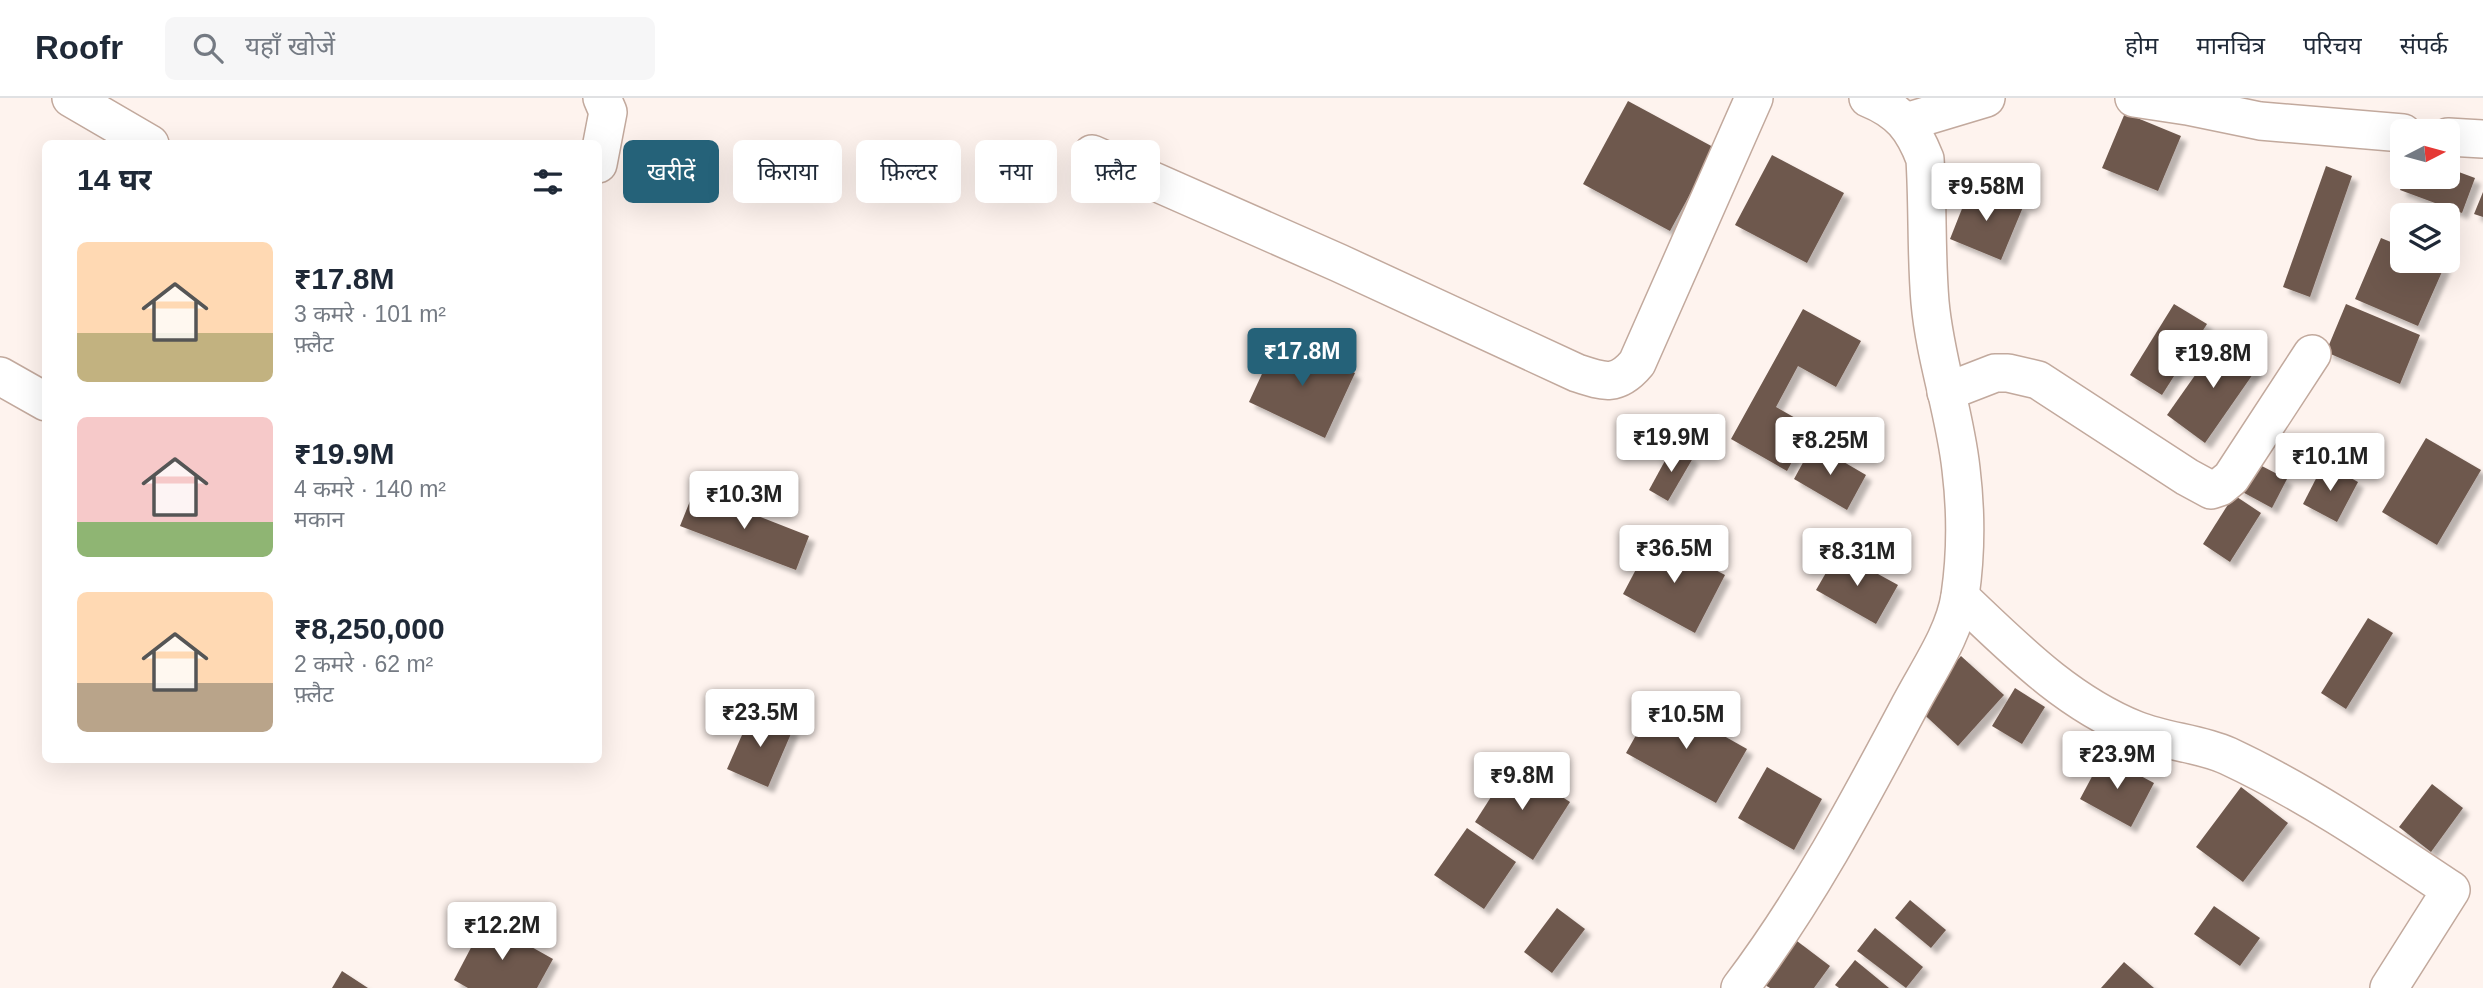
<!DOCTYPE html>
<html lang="hi">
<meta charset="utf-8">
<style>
body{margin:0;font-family:Arial,"Noto Sans Devanagari",sans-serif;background:#f6f6f7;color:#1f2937;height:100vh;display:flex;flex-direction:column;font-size:26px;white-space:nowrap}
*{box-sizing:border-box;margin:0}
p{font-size:23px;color:#747a83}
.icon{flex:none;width:38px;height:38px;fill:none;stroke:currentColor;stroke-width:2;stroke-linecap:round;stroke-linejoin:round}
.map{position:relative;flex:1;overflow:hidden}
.sheet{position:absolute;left:42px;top:42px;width:560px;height:623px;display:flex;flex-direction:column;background:#fff;border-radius:10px;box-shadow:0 7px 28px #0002}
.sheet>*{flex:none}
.hud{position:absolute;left:623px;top:42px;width:665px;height:63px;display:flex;gap:14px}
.needle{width:46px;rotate:84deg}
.tools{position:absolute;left:2390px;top:21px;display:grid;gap:14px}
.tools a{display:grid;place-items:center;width:70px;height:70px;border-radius:10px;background:#fff;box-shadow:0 7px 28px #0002;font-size:35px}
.price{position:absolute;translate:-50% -60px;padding:0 16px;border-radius:7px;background:#fff;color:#222;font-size:23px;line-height:46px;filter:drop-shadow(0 2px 4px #0008)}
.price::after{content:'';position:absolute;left:50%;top:42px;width:21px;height:16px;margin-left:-10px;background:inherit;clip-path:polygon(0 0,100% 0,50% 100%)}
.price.on{background:#256279;color:#fff}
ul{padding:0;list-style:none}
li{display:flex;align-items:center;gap:21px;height:175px;padding:0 35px}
li span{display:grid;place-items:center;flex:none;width:196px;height:140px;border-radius:10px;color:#555}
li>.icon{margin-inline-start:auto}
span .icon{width:84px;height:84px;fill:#fffc;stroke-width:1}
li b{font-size:30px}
h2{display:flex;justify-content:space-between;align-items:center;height:84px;padding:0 35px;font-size:30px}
.tag{padding:0 24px;border-radius:10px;background:#fff;box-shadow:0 7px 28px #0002;font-size:24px;line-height:63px}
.tag.on{background:#256279;color:#fff}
header{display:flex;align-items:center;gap:42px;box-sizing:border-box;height:98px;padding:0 35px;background:#fff;border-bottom:2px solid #e0e1e3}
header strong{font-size:33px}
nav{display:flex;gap:38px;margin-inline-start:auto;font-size:24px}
.search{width:490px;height:63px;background:#f6f6f7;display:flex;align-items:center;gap:18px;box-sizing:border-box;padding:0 24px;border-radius:10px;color:#747a83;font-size:26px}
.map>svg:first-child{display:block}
.building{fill:#6e584d;filter:url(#shadow)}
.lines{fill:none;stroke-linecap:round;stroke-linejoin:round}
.minor-casing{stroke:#c2a99d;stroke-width:40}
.minor{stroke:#fff;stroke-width:37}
</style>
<header>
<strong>Roofr</strong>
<div class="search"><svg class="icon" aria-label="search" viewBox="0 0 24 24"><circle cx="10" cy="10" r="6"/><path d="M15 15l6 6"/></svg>यहाँ खोजें</div>
<nav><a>होम</a><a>मानचित्र</a><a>परिचय</a><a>संपर्क</a></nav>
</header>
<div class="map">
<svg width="2483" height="890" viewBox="0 0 2483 890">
<defs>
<filter id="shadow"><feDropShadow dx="6" dy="6" stdDeviation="2" flood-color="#0004"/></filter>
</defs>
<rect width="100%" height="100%" fill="#fef3ee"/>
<g class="building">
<path d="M1628,3L1715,50L1670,133L1583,86Z"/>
<path d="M2125,15L2181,38L2158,93L2102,70Z"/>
<path d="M1772,57L1844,95L1807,165L1735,127Z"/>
<path d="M2326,68L2352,78L2310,199L2283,189Z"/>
<path d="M2448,70L2475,80L2462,115L2400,92L2405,79H2448Z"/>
<path d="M1971,88L2023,109L2001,162L1950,141Z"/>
<path d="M2483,94V119L2474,116Z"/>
<path d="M2381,140L2403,149V163H2435L2445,167L2418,228L2355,201Z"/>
<path d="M2174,206L2207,226L2162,297L2130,277Z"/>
<path d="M2346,206L2420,237L2400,286L2326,254Z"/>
<path d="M1803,211L1861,243L1836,289L1798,268L1776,309L1811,329L1787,373L1731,341Z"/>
<path d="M1279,239L1355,275L1325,340L1249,304Z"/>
<path d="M2222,239L2260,266L2205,345L2167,317Z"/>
<path d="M2426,340L2481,372L2437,447L2382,414Z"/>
<path d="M1813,346L1866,377L1847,412L1794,381Z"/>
<path d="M1673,348L1693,360L1668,403L1649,392Z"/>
<path d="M2252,363L2287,381L2272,410L2237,391Z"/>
<path d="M2324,365L2358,384L2337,424L2303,406Z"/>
<path d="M694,393L809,438L796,472L680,428Z"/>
<path d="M2234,397L2261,415L2230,464L2203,446Z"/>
<path d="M1653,439L1725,477L1695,535L1623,496Z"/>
<path d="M1838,454L1898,487L1876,526L1816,492Z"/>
<path d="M2368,520L2393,535L2346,611L2321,595Z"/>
<path d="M1961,558L2004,597L1958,648L1915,608Z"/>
<path d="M2015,590L2045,609L2022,646L1992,628Z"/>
<path d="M1657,600L1747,651L1716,705L1626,655Z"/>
<path d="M753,612L793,631L768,689L727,671Z"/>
<path d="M2103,658L2154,685L2131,729L2080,701Z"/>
<path d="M1512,666L1570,704L1533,762L1475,724Z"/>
<path d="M1767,669L1822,701L1794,752L1738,720Z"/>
<path d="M2432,686L2463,710L2431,754L2399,729Z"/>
<path d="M2241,689L2288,725L2243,784L2196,749Z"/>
<path d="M1467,730L1516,764L1484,811L1434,777Z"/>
<path d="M1910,802L1946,832L1931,850L1895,820Z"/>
<path d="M2214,808L2260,840L2240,868L2194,836Z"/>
<path d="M1557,810L1585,831L1552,875L1524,854Z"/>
<path d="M485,823L553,861L537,890H468L454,882Z"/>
<path d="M1875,830L1923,869L1906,890L1857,853Z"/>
<path d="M1797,843L1830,868L1814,890H1770L1765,887Z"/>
<path d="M1855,862L1889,890H1839L1835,887Z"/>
<path d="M2124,864L2154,890H2101Z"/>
<path d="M342,873L368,890H332Z"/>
</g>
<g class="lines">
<defs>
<g id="minor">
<path d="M71,0L150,46"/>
<path d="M2134,0L2187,8L2260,23L2403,35"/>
<path d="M1906,24L1986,0"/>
<path d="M2448,39L2483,41"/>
<path d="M1092,56L1339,165L1577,275C1604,284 1617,289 1637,265L1754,0"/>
<path d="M598,66L608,14L602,0"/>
<path d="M0,278L46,304"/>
<path d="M1946,294L1995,275H2008L2038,282L2187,379L2211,392L2220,389L2231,380L2312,256"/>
<path d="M1960,499C2014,550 2066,604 2136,632C2166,644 2199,645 2228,658C2307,695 2379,744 2451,792L2389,890"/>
<path d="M1740,890C1806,803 1858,705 1909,609C1927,574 1954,537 1960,498C1966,457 1966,412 1961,371C1955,315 1935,261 1930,204C1926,157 1928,109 1925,61C1913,30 1900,13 1868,0"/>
</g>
</defs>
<use href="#minor" class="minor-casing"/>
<use href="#minor" class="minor"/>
</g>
</svg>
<div class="tools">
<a><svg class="needle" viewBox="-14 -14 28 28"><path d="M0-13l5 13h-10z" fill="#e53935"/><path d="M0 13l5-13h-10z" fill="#747a83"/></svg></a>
<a><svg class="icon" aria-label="layers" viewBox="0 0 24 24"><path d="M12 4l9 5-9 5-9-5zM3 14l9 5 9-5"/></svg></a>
</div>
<b class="price" style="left:1986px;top:125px">₹9.58M</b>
<b class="price on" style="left:1302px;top:290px">₹17.8M</b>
<b class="price" style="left:2213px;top:292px">₹19.8M</b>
<b class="price" style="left:1671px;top:376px">₹19.9M</b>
<b class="price" style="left:1830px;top:379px">₹8.25M</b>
<b class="price" style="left:2330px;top:395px">₹10.1M</b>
<b class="price" style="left:744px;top:433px">₹10.3M</b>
<b class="price" style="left:1674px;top:487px">₹36.5M</b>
<b class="price" style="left:1857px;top:490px">₹8.31M</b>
<b class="price" style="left:760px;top:651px">₹23.5M</b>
<b class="price" style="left:1686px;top:653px">₹10.5M</b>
<b class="price" style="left:2117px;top:693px">₹23.9M</b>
<b class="price" style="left:1522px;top:714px">₹9.8M</b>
<b class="price" style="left:502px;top:864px">₹12.2M</b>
<div class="hud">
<a class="tag on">खरीदें</a>
<a class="tag">किराया</a>
<a class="tag">फ़िल्टर</a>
<a class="tag">नया</a>
<a class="tag">फ़्लैट</a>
</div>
<section class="sheet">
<h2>14 घर<svg class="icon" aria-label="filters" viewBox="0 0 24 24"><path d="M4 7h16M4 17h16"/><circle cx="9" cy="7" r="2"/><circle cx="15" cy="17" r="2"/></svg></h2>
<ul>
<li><span style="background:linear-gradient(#ffd9b3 65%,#c2b280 0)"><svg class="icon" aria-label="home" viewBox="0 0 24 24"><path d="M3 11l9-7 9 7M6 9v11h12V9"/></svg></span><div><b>₹17.8M</b><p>3 कमरे · 101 m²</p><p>फ़्लैट</p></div></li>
<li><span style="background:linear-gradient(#f6c9c9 75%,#8fb573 0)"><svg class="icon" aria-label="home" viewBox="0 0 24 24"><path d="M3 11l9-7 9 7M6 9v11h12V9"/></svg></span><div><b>₹19.9M</b><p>4 कमरे · 140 m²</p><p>मकान</p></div></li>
<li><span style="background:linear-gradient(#ffd9b3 65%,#b9a48a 0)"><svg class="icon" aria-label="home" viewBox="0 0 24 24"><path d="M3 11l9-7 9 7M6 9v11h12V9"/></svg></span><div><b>₹8,250,000</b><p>2 कमरे · 62 m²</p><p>फ़्लैट</p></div></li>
</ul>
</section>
</div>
